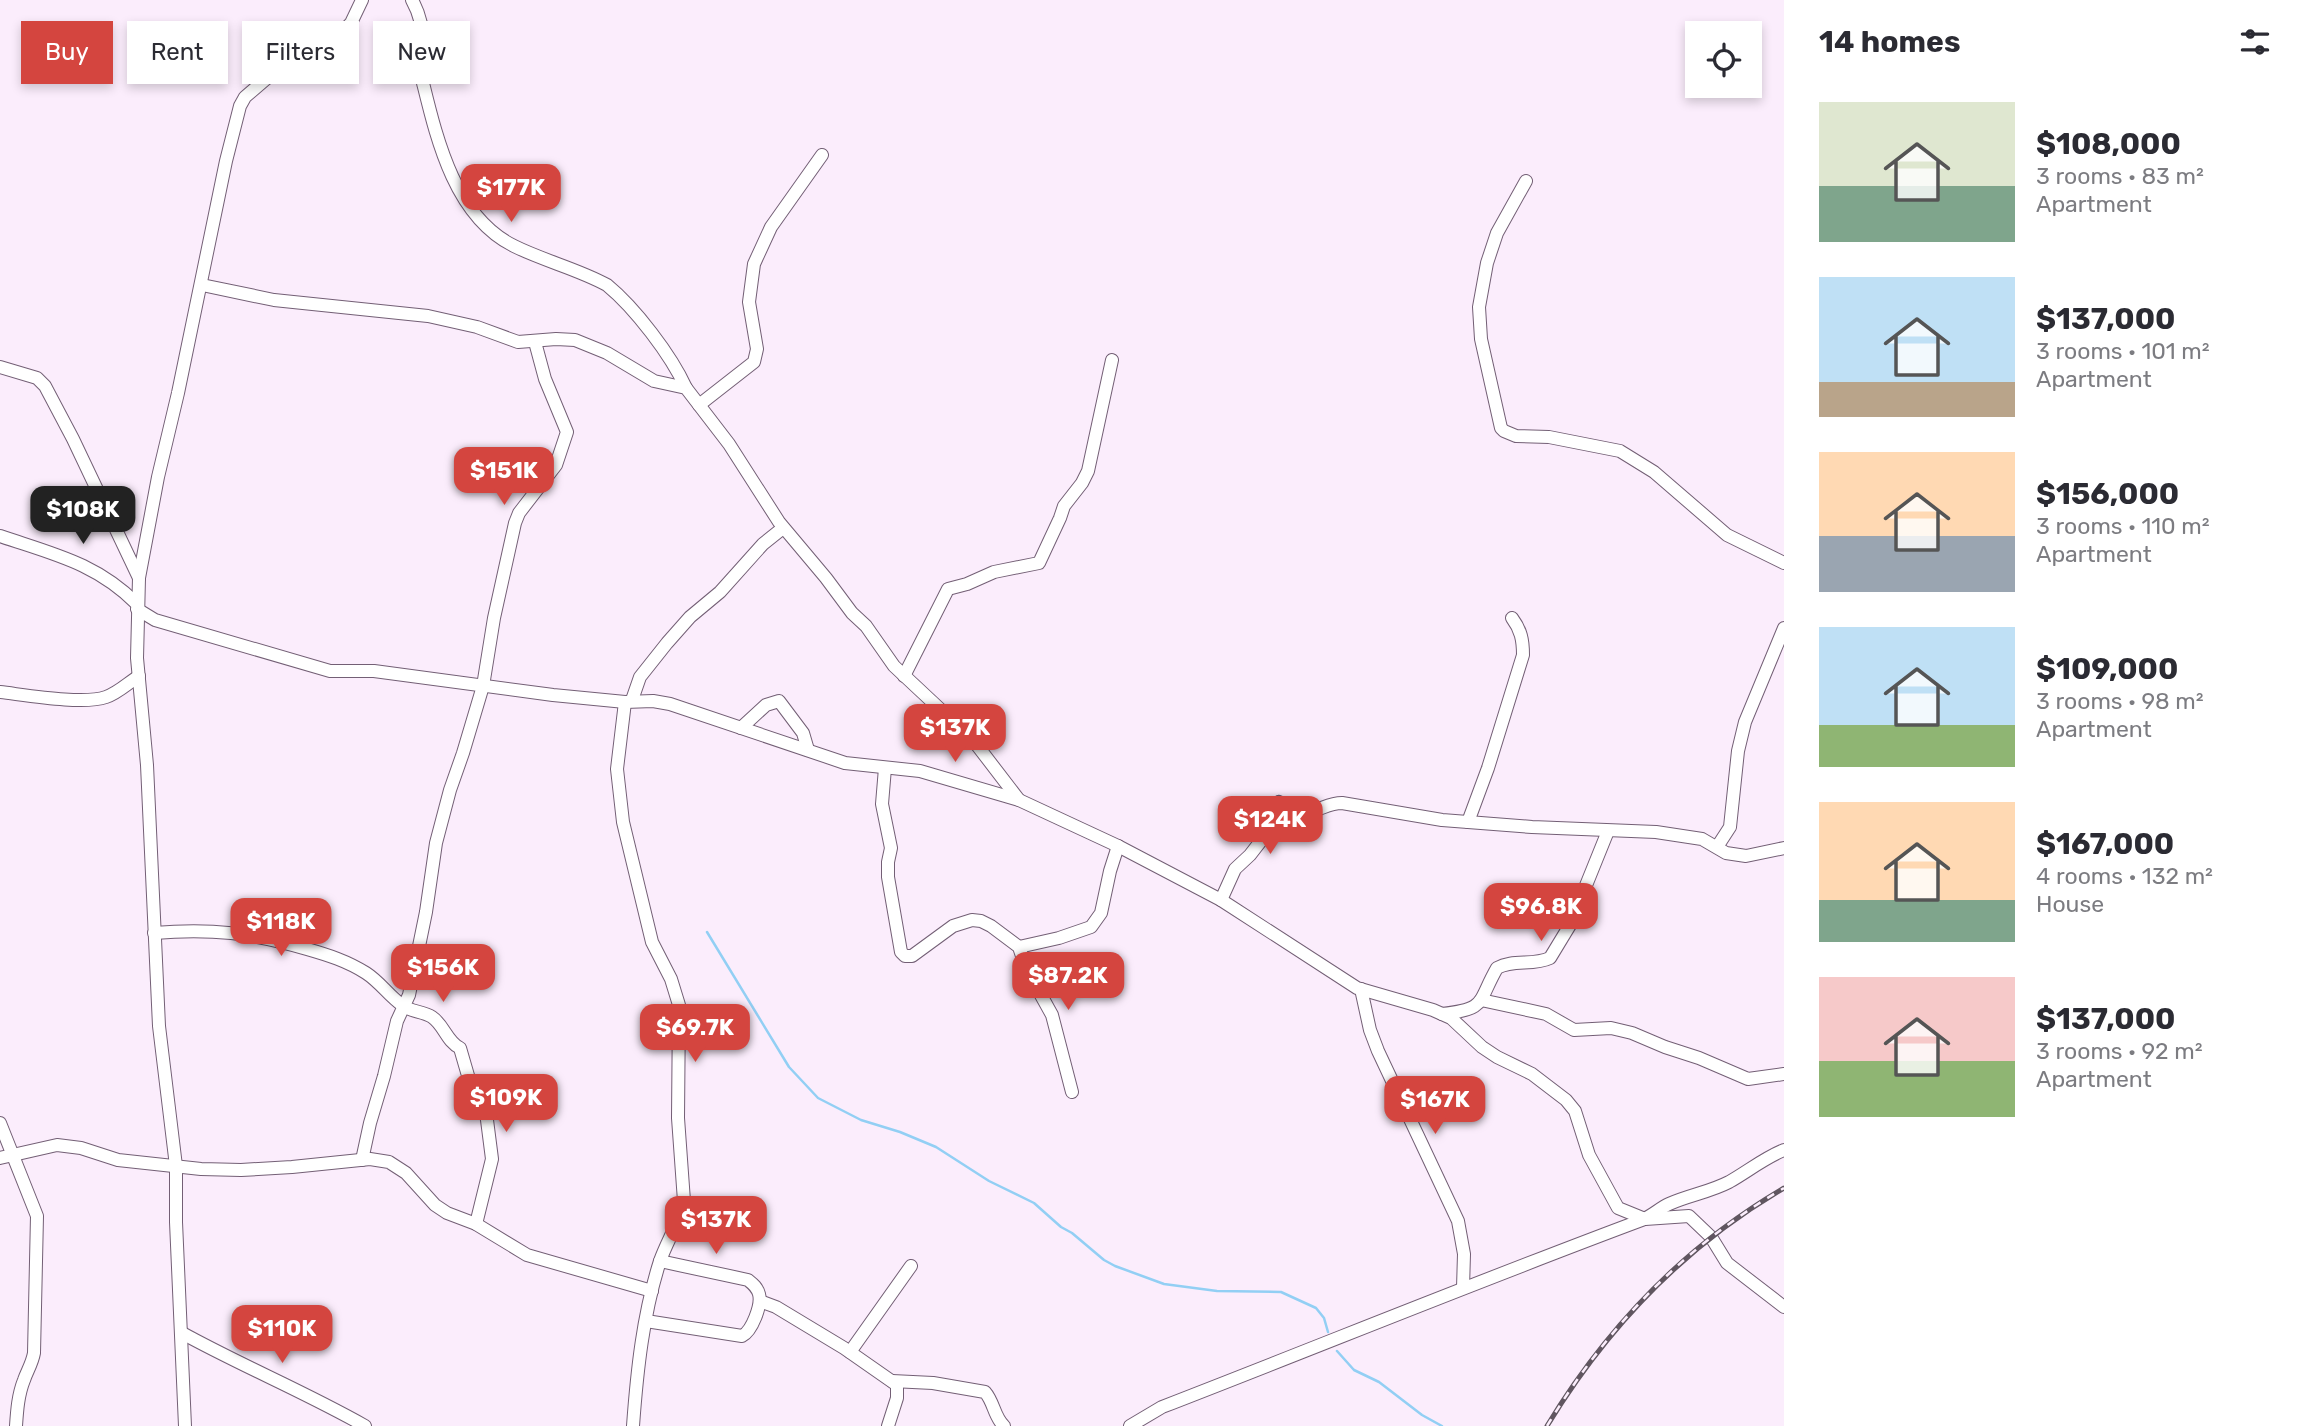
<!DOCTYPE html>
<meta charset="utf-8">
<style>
body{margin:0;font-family:Rubik,sans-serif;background:#f7f7f7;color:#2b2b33;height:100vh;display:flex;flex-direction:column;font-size:26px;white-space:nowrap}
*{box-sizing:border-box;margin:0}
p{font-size:23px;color:#7c7c81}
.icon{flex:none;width:38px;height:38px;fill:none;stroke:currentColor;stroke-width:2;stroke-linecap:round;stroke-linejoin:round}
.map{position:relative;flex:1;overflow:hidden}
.drawer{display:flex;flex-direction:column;background:#fff;width:525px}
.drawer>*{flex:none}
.banner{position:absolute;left:21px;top:21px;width:665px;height:63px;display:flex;gap:14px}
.fabs{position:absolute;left:1685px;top:21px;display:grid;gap:14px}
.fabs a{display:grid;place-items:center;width:77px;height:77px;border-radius:0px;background:#fff;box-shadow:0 4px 10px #0003;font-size:35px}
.price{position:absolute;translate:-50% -60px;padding:0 16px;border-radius:14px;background:#d4453f;color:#fff;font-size:23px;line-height:46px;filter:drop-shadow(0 2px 4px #0008)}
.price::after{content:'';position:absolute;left:50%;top:42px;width:21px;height:16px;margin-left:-10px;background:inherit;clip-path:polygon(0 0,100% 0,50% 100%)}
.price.on{background:#222;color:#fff}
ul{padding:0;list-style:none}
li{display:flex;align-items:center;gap:21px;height:175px;padding:0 35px}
li span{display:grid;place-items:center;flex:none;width:196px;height:140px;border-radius:0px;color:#555}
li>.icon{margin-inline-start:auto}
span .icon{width:84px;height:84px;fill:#fffc;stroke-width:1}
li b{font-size:30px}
h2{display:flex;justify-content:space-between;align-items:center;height:84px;padding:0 35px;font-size:30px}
.tag{padding:0 24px;border-radius:0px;background:#fff;box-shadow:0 4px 10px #0003;font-size:24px;line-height:63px}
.tag.on{background:#d4453f;color:#fff}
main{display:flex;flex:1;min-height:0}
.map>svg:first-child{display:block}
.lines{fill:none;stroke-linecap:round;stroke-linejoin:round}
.stream{stroke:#92cff4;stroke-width:2.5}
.minor-casing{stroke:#735f75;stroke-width:14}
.minor{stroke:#fff;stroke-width:12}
.rail-casing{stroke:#605660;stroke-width:5}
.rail{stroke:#fbedfc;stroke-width:2.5;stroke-dasharray:8;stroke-linecap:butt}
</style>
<main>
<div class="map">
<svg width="1784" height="1426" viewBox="0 0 1784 1426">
<rect width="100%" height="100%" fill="#fbedfc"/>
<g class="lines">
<g class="stream">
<path d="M707,932L789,1067L818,1098L861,1120L900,1132L936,1147L989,1181L1034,1203L1061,1227L1072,1233L1104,1260L1115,1266L1164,1284L1217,1291L1281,1292L1316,1308L1324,1318L1328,1332"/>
<path d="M1337,1351L1354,1370L1379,1382L1422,1415L1442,1426"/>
</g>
<defs>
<g id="minor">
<path d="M412,0C421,16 424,33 423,51C423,63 420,71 423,83C437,140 455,217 514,246C544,261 578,269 607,285C635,308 671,355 686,388"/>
<path d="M1526,181L1497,233L1487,263L1479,307L1481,339L1501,428L1504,431L1516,436L1549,437L1620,451L1654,472L1727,535L1784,563"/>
<path d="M202,285L274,300L428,316L477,327L518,342L556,339L575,340L607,353L654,381L686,388L729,444L779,522L826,578L852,613L866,626L894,666L973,740L1019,800"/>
<path d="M0,367L37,378L45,386L73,439L139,578"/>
<path d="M699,405L754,362L757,349L749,302L754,264L771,227L822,155"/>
<path d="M0,536C53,554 96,563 137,604"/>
<path d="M137,609L155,620L330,671H374L553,695L625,702L653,701L670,704L845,763L920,771L1019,800L1118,846L1221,900L1357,988L1433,1010L1451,1018L1482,1047L1497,1057L1532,1074L1566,1100L1575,1111L1589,1155L1618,1208L1645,1219L1689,1216L1711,1237L1727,1263L1784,1307"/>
<path d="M904,676L948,589L967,584L994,572L1039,563L1060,518L1064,506L1082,483L1088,471L1112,360"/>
<path d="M0,692C26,695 83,705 106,697C118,693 128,683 139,676"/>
<path d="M632,700L640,677L667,643L690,617L720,592L763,544L783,528"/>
<path d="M625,702L617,769L623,822L652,942L671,979L679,1005L678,1118L684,1201C680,1221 667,1241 660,1261C643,1314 637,1371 633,1426"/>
<path d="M741,728L766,705L779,701L803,733L808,750"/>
<path d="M885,768L882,804L891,848L888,862V877L901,952L905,956H912L953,926L972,920L981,921L991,926L1019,947L1026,968L1052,1015L1072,1092"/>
<path d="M1468,822L1488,768L1523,655C1523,640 1521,630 1512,618"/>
<path d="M1717,847L1730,827L1738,751L1745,722L1784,628"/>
<path d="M1221,900L1235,869L1250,855L1267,833L1277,830L1276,805L1279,802C1291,808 1306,813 1319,809C1327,806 1333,803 1342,803L1442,820L1532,827L1656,832L1702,839L1726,853L1746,856L1784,848"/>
<path d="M154,933C211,928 252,933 307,949C328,955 347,961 366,973C380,982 389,996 402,1005C410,1012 423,1011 432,1017C444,1025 447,1042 460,1048L469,1079L482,1099L487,1120L492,1159L476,1224"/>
<path d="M1019,947L1059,938L1091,927L1101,913L1110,871L1118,846"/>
<path d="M1361,989L1370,1030L1378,1051L1458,1221L1464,1254L1463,1288"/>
<path d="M1481,1000L1546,1014L1574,1030L1611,1028L1632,1033L1665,1047L1699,1058L1748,1079L1784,1074"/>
<path d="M1442,1014C1487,1009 1477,1003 1497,968C1513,959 1533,966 1550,958L1570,925L1608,831"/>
<path d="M0,1123L37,1216L34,1353C32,1364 27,1371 24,1380C18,1395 17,1411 16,1426"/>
<path d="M0,1158L57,1145L81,1148L118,1160L201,1169L241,1170L292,1167L370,1159L389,1162L406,1173L435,1205L447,1213L476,1224L527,1255L652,1291"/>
<path d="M362,1160L370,1123L384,1076L397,1021L409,995L426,912L436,843L450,790L463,753L483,686L494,618L515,523L519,513L556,465L567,432L545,379L535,342"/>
<path d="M760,1301L776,1307L844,1348L897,1385V1398L888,1426"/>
<path d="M646,1321L742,1336C752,1331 762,1305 759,1294C757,1287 753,1284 748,1280L660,1261"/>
<path d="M182,1333C242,1366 305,1392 365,1426"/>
<path d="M850,1352L911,1266"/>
<path d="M892,1381L933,1383L985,1392C994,1402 994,1417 1004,1426"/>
<path d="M185,1426L176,1222V1166L159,1026L147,765L137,658L139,578L158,477L178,393L226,161L240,106L245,97L266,79L322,48L341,33L351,23L362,0"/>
<path d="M1130,1426L1162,1407C1322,1345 1481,1280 1642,1220C1652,1216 1660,1208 1669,1204C1689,1195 1710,1192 1729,1182C1747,1172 1764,1158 1784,1150"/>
</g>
</defs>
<use href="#minor" class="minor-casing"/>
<use href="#minor" class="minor"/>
<defs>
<path id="rail" d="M1547,1426C1607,1327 1683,1247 1784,1188"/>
</defs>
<use href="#rail" class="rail-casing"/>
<use href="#rail" class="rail"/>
</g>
</svg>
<div class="fabs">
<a><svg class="icon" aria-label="locate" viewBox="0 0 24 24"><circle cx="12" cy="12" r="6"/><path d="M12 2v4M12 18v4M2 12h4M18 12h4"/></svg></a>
</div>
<b class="price" style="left:511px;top:224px">$177K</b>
<b class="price" style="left:504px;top:507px">$151K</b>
<b class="price on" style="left:83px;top:546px">$108K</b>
<b class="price" style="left:955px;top:764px">$137K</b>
<b class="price" style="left:1270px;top:856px">$124K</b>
<b class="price" style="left:1541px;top:943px">$96.8K</b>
<b class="price" style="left:281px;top:958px">$118K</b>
<b class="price" style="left:443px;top:1004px">$156K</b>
<b class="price" style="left:1068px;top:1012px">$87.2K</b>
<b class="price" style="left:695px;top:1064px">$69.7K</b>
<b class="price" style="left:506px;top:1134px">$109K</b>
<b class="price" style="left:1435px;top:1136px">$167K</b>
<b class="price" style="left:716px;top:1256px">$137K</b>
<b class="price" style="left:282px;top:1365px">$110K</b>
<div class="banner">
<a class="tag on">Buy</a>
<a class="tag">Rent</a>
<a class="tag">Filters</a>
<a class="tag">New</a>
</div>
</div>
<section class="drawer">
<h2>14 homes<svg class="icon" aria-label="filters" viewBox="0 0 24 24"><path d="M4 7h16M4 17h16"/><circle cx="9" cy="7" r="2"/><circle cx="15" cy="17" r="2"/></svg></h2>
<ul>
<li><span style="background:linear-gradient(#dfe7d0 60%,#7fa58c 0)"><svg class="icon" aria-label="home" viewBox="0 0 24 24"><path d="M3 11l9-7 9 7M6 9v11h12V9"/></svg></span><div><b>$108,000</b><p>3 rooms · 83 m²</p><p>Apartment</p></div></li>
<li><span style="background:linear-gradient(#bfe0f5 75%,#b9a48a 0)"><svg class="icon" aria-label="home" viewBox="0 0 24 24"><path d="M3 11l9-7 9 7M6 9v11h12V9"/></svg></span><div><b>$137,000</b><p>3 rooms · 101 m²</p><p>Apartment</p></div></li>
<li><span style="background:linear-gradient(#ffd9b3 60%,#9aa5b1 0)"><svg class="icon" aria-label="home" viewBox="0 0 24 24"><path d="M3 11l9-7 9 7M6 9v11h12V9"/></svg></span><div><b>$156,000</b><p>3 rooms · 110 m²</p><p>Apartment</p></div></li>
<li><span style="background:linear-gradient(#bfe0f5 70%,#8fb573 0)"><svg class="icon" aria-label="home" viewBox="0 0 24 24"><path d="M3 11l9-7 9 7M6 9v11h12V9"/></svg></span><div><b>$109,000</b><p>3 rooms · 98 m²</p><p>Apartment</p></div></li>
<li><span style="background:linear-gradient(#ffd9b3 70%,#7fa58c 0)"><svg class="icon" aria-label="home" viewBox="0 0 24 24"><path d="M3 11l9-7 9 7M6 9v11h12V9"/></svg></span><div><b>$167,000</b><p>4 rooms · 132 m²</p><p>House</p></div></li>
<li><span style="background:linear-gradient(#f6c9c9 60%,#8fb573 0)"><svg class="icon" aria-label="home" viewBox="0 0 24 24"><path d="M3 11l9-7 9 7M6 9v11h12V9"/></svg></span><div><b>$137,000</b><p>3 rooms · 92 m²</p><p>Apartment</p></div></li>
</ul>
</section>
</main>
